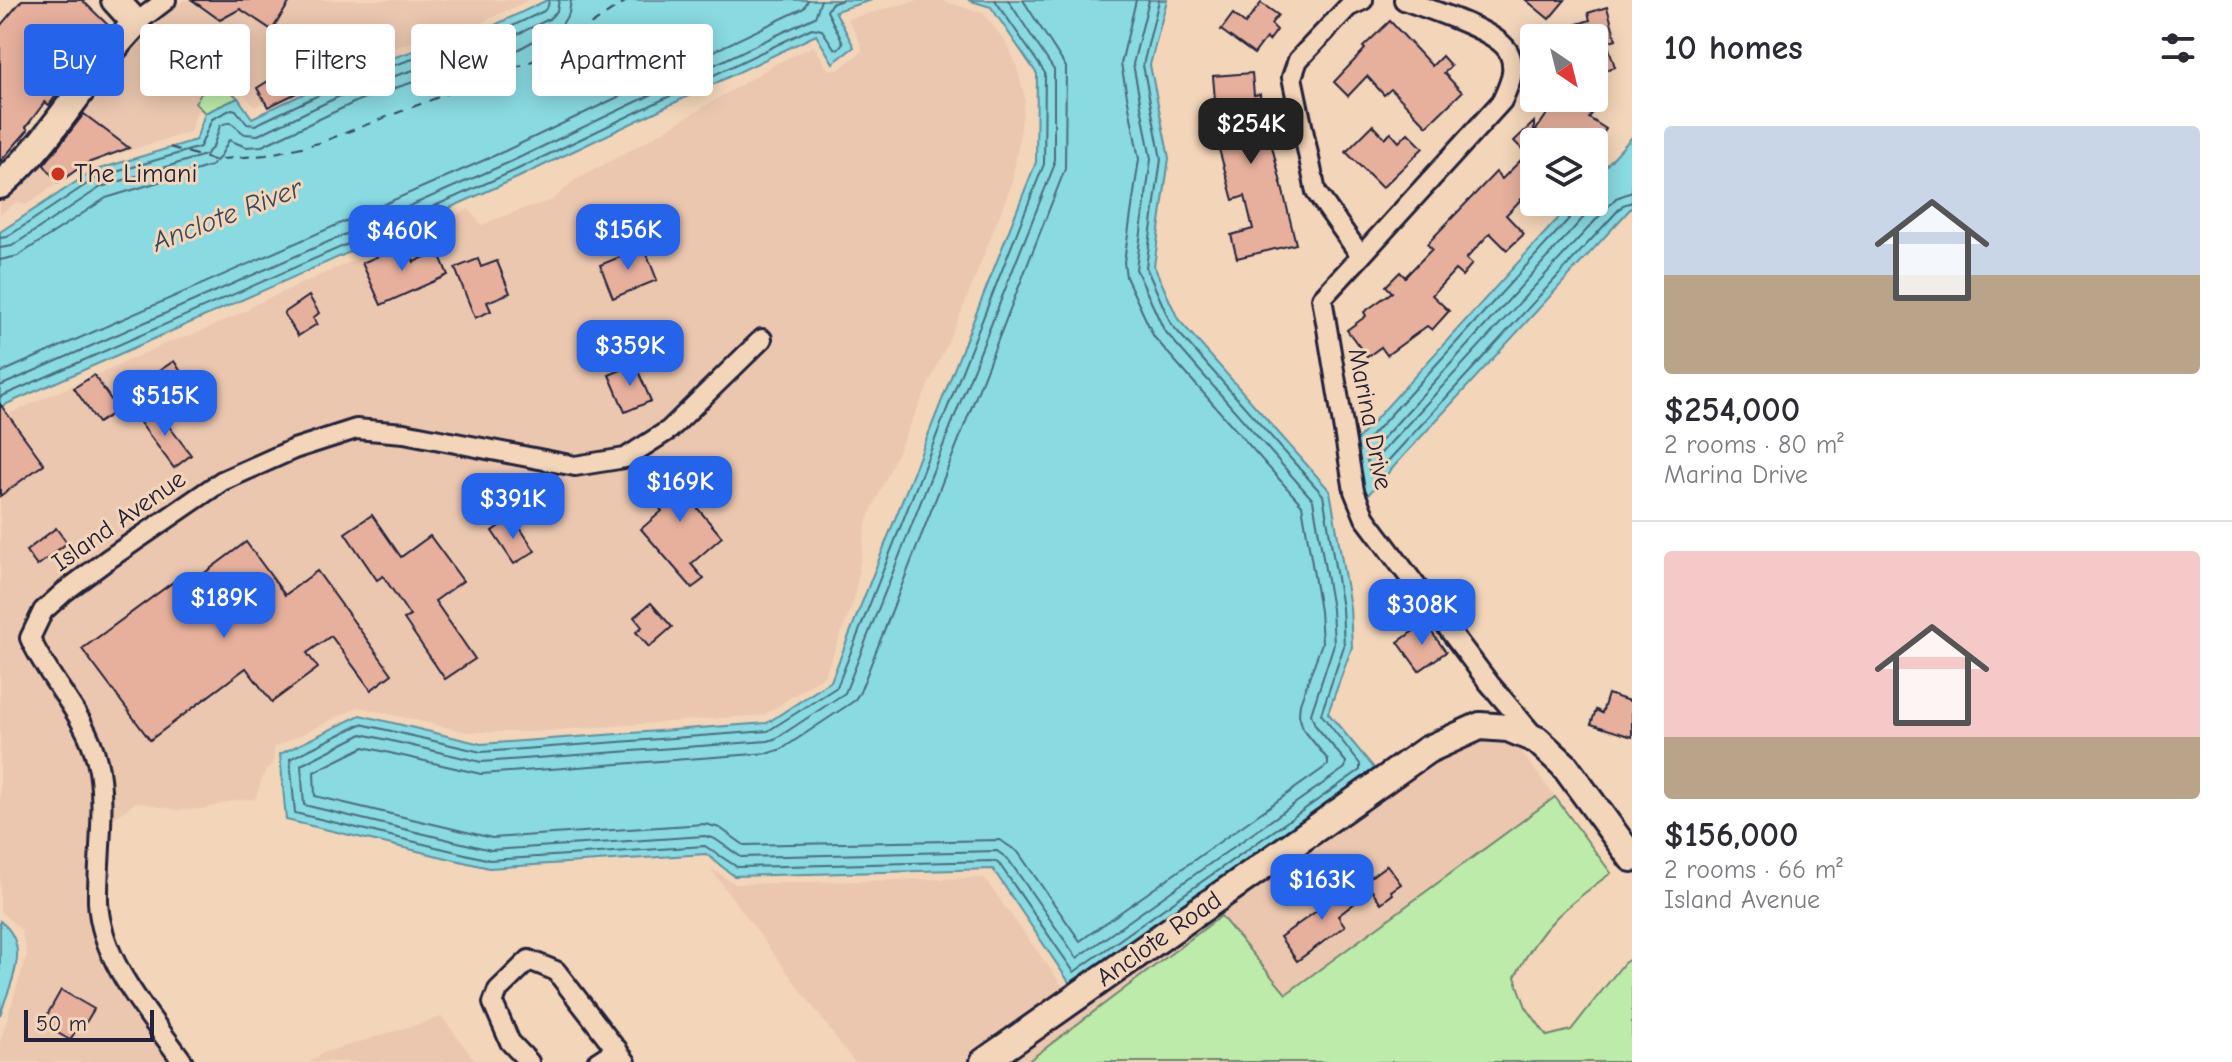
<!DOCTYPE html>
<meta charset="utf-8">
<style>
body{margin:0;font-family:"Comic Neue",sans-serif;background:#f2f2f3;color:#2b2b33;height:100vh;display:flex;flex-direction:column;font-size:30px;white-space:nowrap}
*{box-sizing:border-box;margin:0}
p{font-size:26px;color:#7c7c81}
.icon{flex:none;width:44px;height:44px;fill:none;stroke:currentColor;stroke-width:2;stroke-linecap:round;stroke-linejoin:round}
.map{position:relative;flex:1;overflow:hidden}
.details{display:flex;flex-direction:column;background:#fff;width:600px}
.details>*{flex:none}
.top-card{position:absolute;left:24px;top:24px;width:760px;height:72px;display:flex;gap:16px}
.needle{width:52px;rotate:145deg}
.tools{position:absolute;left:1520px;top:24px;display:grid;gap:16px}
.tools a{display:grid;place-items:center;width:88px;height:88px;border-radius:8px;background:#fff;box-shadow:0 4px 20px #0003;font-size:40px}
.scale{position:absolute;left:24px;bottom:20px;width:130px;box-sizing:border-box;padding-left:8px;border:4px solid #22223b;border-top:0;font-size:22px;line-height:28px;white-space:nowrap;color:#22223b;-webkit-text-stroke:6px #f3d5b9;paint-order:stroke}
.price{position:absolute;translate:-50% -68px;padding:0 18px;border-radius:16px;background:#2563eb;color:#fff;font-size:26px;line-height:52px;filter:drop-shadow(0 2px 4px #0008)}
.price::after{content:'';position:absolute;left:50%;top:48px;width:24px;height:18px;margin-left:-12px;background:inherit;clip-path:polygon(0 0,100% 0,50% 100%)}
.price.selected{background:#222;color:#fff}
ul{padding:0;list-style:none}
li{display:grid;align-content:center;gap:16px;height:424px;padding:0 32px}
li+li{border-top:2px solid #e1e1e2}
li span{display:grid;place-items:center;height:248px;border-radius:8px;color:#555}
li>.icon{margin-inline-start:auto}
span .icon{width:144px;height:144px;fill:#fffc;stroke-width:1}
li b{font-size:34px}
h2{display:flex;justify-content:space-between;align-items:center;height:96px;padding:0 32px;font-size:34px}
.chip{padding:0 28px;border-radius:8px;background:#fff;box-shadow:0 4px 20px #0003;font-size:28px;line-height:72px}
.chip.selected{background:#2563eb;color:#fff}
main{display:flex;flex:1;min-height:0}
.map>svg:first-child{display:block}
.built{fill:#ebc7af}
.green{fill:#bdeba9;stroke:#708672;stroke-width:2}
.water{fill:#89dae1;stroke:#60909f;stroke-width:2}
.lines{fill:none;stroke-linecap:round;stroke-linejoin:round}
.shore{stroke:#4b6c7d;stroke-width:2}
.ferry{stroke:#37475c;stroke-width:2;stroke-dasharray:10 8;stroke-linecap:butt}
.building{fill:#e7b09d;stroke:#22223b;stroke-width:2}
.street-casing{stroke:#22223b;stroke-width:24}
.secondary-casing{stroke:#22223b;stroke-width:32}
.street{stroke:#f3d5b9;stroke-width:18}
.secondary{stroke:#f3d5b9;stroke-width:26}
.poi-dot{fill:#c8321e;stroke:#f3d5b9;stroke-width:3}
.labels{text-anchor:middle;dominant-baseline:central;stroke-width:6;stroke-linejoin:round;paint-order:stroke}
.poi-label{font-size:26px;fill:#22223b;stroke:#f3d5b9;text-anchor:start}
.street-label{font-size:26px;fill:#22223b;stroke:#f3d5b9}
.water-label{font-size:28px;font-style:italic;fill:#37475c;stroke:#f3d5b9}
</style>
<main>
<div class="map">
<svg width="1632" height="1062" viewBox="0 0 1632 1062">
<rect width="100%" height="100%" fill="#f3d5b9"/>
<filter id="ink" filterUnits="userSpaceOnUse"><feTurbulence type="fractalNoise" baseFrequency=".0125" numOctaves="2"/><feDisplacementMap in="SourceGraphic" scale="16" xChannelSelector="R" yChannelSelector="G"/><feConvolveMatrix kernelMatrix="1 2 1 2 8 2 1 2 1" color-interpolation-filters="sRGB"/></filter>
<g filter="url(#ink)">
<g class="built">
<path d="M184,0H529L443,41L432,35L349,63L254,107L242,91L233,90L199,107L190,132L124,152L84,119L47,168L55,185L26,205L17,202L0,214V198L22,179L143,30Z"/>
<path d="M919,0H939L983,13L1005,41L1015,61L1025,98L1021,128L1012,183L961,313L867,520L854,600L825,675L764,715L529,732H467L358,707L274,748L273,764L265,771L255,799L236,800L202,809L178,810L136,802L110,821L107,762L93,724L48,657L41,639L51,618L70,599L113,568L227,489L298,459L358,439L403,443L574,475L627,468L676,438L775,340L762,326L663,422L621,449L574,456L404,423L356,419L290,440L217,472L57,584L35,606L22,633V641L33,667L76,731L89,763L91,805L89,904L98,948L117,984L172,1062H0V1042L27,954L21,930L0,911V418L169,342L195,334L250,309L249,307L469,209L481,225L525,208L551,201L574,181L645,142L777,63L814,46L828,69L838,70L862,51L861,44L848,19Z"/>
<path d="M1476,740L1514,742L1555,797L1285,994L1136,979L1027,1062H1002L1432,759Z"/>
<path d="M710,868L735,884L984,878L1067,992L967,1062H854Z"/>
<path d="M442,1017L476,1062H310L322,1053Z"/>
</g>
<g class="green">
<path d="M216,78L238,98L205,113L195,103L204,89Z"/>
<path d="M1555,797L1611,873C1565,907 1541,925 1515,977L1526,1007L1547,1036L1571,1030L1624,963L1632,958V1062H1027L1221,916L1286,994Z"/>
</g>
<g class="water">
<path d="M547,0H872L835,11L854,47L833,63L816,35L517,178L0,407V232L93,171L196,140L205,113L238,98L252,118L352,71L435,44L443,50Z"/>
<path d="M968,0H1167L1150,65L1169,158L1154,266L1178,319L1330,491L1350,607L1352,647L1328,713L1375,769L1071,985L993,869L734,876L706,854L489,868L286,820L280,754L360,715L481,744L767,723L831,681L1036,162L1037,74L991,7Z"/>
<path d="M1632,137V207L1366,497L1354,443L1573,202H1594V179Z"/>
<path d="M0,921C33,946 10,983 0,1015Z"/>
</g>
<g class="lines">
<g class="shore">
<path d="M995,0L1045,73L1044,164L837,687L768,731L481,752L361,724L290,759L295,813L490,860L705,846L737,867L995,861L1000,865L1074,972L1360,770V764L1321,714L1344,646L1342,608L1323,495L1171,324L1146,267L1161,159L1143,65L1159,0"/>
<path d="M1008,0L1054,70V166L845,693L777,738L768,741L481,762L362,734L301,765L304,805L491,850L705,836L715,839L741,857L997,851L1008,859L1077,958L1345,768L1346,762L1315,725L1311,714L1334,644L1332,609L1313,500L1164,330L1136,269L1151,159L1133,64L1149,0"/>
<path d="M1023,0L1066,67L1065,169L860,692L854,701L782,749L769,753L481,774L364,747L314,772L315,796L492,838L705,824L720,828L744,845L1000,840L1018,852L1080,941L1328,765V760L1303,729L1299,715L1300,703L1322,643L1320,611L1302,505L1154,337L1126,277L1124,262L1139,159L1121,64L1136,0"/>
<path d="M1578,202L1576,211L1364,444L1370,475L1376,474L1623,205L1632,202"/>
<path d="M1588,202L1584,217L1375,447L1376,454L1381,453L1616,198L1632,192"/>
<path d="M0,238L7,237L96,178L200,147L212,119L232,109L236,110L247,124L255,125L355,78L431,53L441,58L447,57L544,11L548,6L549,0"/>
<path d="M0,248L12,246L101,187L205,155L213,147L220,126C234,118 233,127 245,134L258,135L359,87L430,65L441,68L450,67L549,19L557,11L559,0"/>
<path d="M0,260L18,256L106,198L211,166L220,157L229,140L246,147L262,146L364,98L429,77L451,79L519,49L561,26L569,13L571,0"/>
<path d="M0,373L505,151L804,8L808,0"/>
<path d="M0,386L510,162L815,17L821,0"/>
<path d="M0,397L514,171L812,28L822,30L834,48L838,49L843,43L827,11L831,4L842,0"/>
</g>
<path class="ferry" d="M170,147L212,160L266,155L319,143L540,58L628,0"/>
</g>
<g class="building">
<path d="M22,0H82L110,27L84,57L49,105L45,102L26,127L28,130L0,162V26Z"/>
<path d="M192,0H291L272,30L240,9L220,20Z"/>
<path d="M1526,0H1565L1549,19Z"/>
<path d="M1261,3L1278,15L1271,24L1277,30L1269,41L1266,38L1254,54L1221,30L1233,14L1245,24Z"/>
<path d="M1607,7L1616,39L1607,42L1615,67L1594,74V38H1544L1543,35L1590,20L1588,13Z"/>
<path d="M1390,21L1432,66L1442,56L1451,66L1444,73L1462,92L1427,126L1391,89L1384,95L1367,76L1348,96L1334,82L1365,49L1363,47Z"/>
<path d="M178,36L197,54L185,66L166,48Z"/>
<path d="M286,61L311,86L268,107L257,88L276,76L273,71Z"/>
<path d="M1252,73L1254,95L1260,94L1263,131L1268,130L1296,244L1237,258L1231,235L1253,229L1245,196L1233,200L1219,149L1213,76Z"/>
<path d="M1558,98H1587L1598,105L1589,118L1606,129L1597,142H1534V186L1506,215L1524,234L1507,250L1490,233L1466,259L1472,264L1462,276L1455,270L1432,295L1449,311L1432,330L1427,326L1387,355L1381,347L1367,357L1347,330L1366,316L1364,312L1392,292L1386,286L1400,272L1405,277L1432,249L1427,244L1496,172L1502,179L1527,154L1514,141L1534,122V133Z"/>
<path d="M84,114L129,148L85,164L58,183L44,165Z"/>
<path d="M1373,125L1385,138L1391,133L1399,142L1408,133L1423,148L1382,188L1346,152Z"/>
<path d="M406,244L414,262L438,251L448,275L381,305L362,263Z"/>
<path d="M644,247L657,280L613,298L600,265Z"/>
<path d="M478,259L481,267L497,261L510,293L487,302L491,311L475,318L455,268Z"/>
<path d="M309,296L319,313L313,318L317,324L298,336L284,313Z"/>
<path d="M174,361L192,389L172,402L153,375Z"/>
<path d="M635,364L651,401L625,412L609,375Z"/>
<path d="M94,375L118,410L98,423L74,388Z"/>
<path d="M0,404L44,464L0,496Z"/>
<path d="M155,408L191,455L174,468L138,420Z"/>
<path d="M689,460L701,473L682,490L722,537L691,564L704,579L692,588L641,529L662,511L646,492Z"/>
<path d="M372,515L401,557L430,536L463,581L435,601L475,659L445,679L404,619L410,616L383,576L377,580L345,533Z"/>
<path d="M513,517L535,551L514,564L492,531Z"/>
<path d="M56,528L67,543L37,566L26,551Z"/>
<path d="M246,542L285,595L317,571L392,674L371,690L331,636L307,653L318,668L272,702L246,668L150,740L82,649L180,577L187,586Z"/>
<path d="M651,603L672,627L649,647L636,632L642,627L634,617Z"/>
<path d="M1425,623L1446,652L1419,671L1398,642Z"/>
<path d="M1608,694L1632,702V737L1591,724L1596,710L1602,713Z"/>
<path d="M1387,865L1401,884L1391,891L1393,894L1381,903L1365,881Z"/>
<path d="M1350,877L1364,896L1338,916L1345,926L1297,961L1280,937L1339,895L1334,889Z"/>
<path d="M61,990L94,1009L82,1029L78,1027L70,1040L42,1024Z"/>
</g>
<g class="lines">
<defs>
<g id="street">
<path d="M1363,0L1348,7L1298,60L1292,77L1316,192L1361,256L1502,101C1509,85 1517,70 1509,53C1499,30 1427,9 1404,0"/>
<path d="M136,23L166,0"/>
<path d="M1361,256L1322,298L1354,491L1365,518L1489,683L1535,737"/>
<path d="M183,1062C150,1015 101,962 98,902C97,860 107,800 97,761C86,715 49,681 30,638L43,611L64,592L107,560L222,481L294,449L356,429L404,433L575,466L625,458L669,430L762,339"/>
<path d="M529,1062L510,1042L493,1003L498,990L529,960L556,971L626,1062"/>
<path d="M597,1062L617,1049"/>
</g>
<g id="secondary">
<path d="M0,185C54,139 87,73 136,23L115,0"/>
<path d="M984,1062L1427,750L1480,726L1508,728L1537,740L1564,765L1632,858"/>
</g>
</defs>
<use href="#street" class="street-casing"/>
<use href="#secondary" class="secondary-casing"/>
<use href="#street" class="street"/>
<use href="#secondary" class="secondary"/>
</g>
</g>
<circle class="poi-dot" cx="58" cy="174" r="8"/>
<g class="labels">
<g class="poi-label">
<text x="74" y="174">The Limani</text>
</g>
<g class="street-label">
<text transform="translate(1370 419) rotate(79)">Marina Drive</text>
<text transform="translate(119 521) rotate(-35)">Island Avenue</text>
<text transform="translate(1159 939) rotate(-35)">Anclote Road</text>
</g>
<g class="water-label">
<text transform="translate(227 215) rotate(-21)">Anclote River</text>
</g>
</g>
</svg>
<div class="tools">
<a><svg class="needle" viewBox="-14 -14 28 28"><path d="M0-13l5 13h-10z" fill="#e53935"/><path d="M0 13l5-13h-10z" fill="#7c7c81"/></svg></a>
<a><svg class="icon" aria-label="layers" viewBox="0 0 24 24"><path d="M12 4l9 5-9 5-9-5zM3 14l9 5 9-5"/></svg></a>
</div>
<div class="scale">50 m</div>
<b class="price selected" style="left:1251px;top:166px">$254K</b>
<b class="price" style="left:628px;top:272px">$156K</b>
<b class="price" style="left:402px;top:273px">$460K</b>
<b class="price" style="left:630px;top:388px">$359K</b>
<b class="price" style="left:165px;top:438px">$515K</b>
<b class="price" style="left:680px;top:524px">$169K</b>
<b class="price" style="left:513px;top:541px">$391K</b>
<b class="price" style="left:224px;top:640px">$189K</b>
<b class="price" style="left:1422px;top:647px">$308K</b>
<b class="price" style="left:1322px;top:922px">$163K</b>
<div class="top-card">
<a class="chip selected">Buy</a>
<a class="chip">Rent</a>
<a class="chip">Filters</a>
<a class="chip">New</a>
<a class="chip">Apartment</a>
</div>
</div>
<section class="details">
<h2>10 homes<svg class="icon" aria-label="filters" viewBox="0 0 24 24"><path d="M4 7h16M4 17h16"/><circle cx="9" cy="7" r="2"/><circle cx="15" cy="17" r="2"/></svg></h2>
<ul>
<li><span style="background:linear-gradient(#c9d6e8 60%,#b9a48a 0)"><svg class="icon" aria-label="home" viewBox="0 0 24 24"><path d="M3 11l9-7 9 7M6 9v11h12V9"/></svg></span><div><b>$254,000</b><p>2 rooms · 80 m²</p><p>Marina Drive</p></div></li>
<li><span style="background:linear-gradient(#f6c9c9 75%,#b9a48a 0)"><svg class="icon" aria-label="home" viewBox="0 0 24 24"><path d="M3 11l9-7 9 7M6 9v11h12V9"/></svg></span><div><b>$156,000</b><p>2 rooms · 66 m²</p><p>Island Avenue</p></div></li>
</ul>
</section>
</main>
